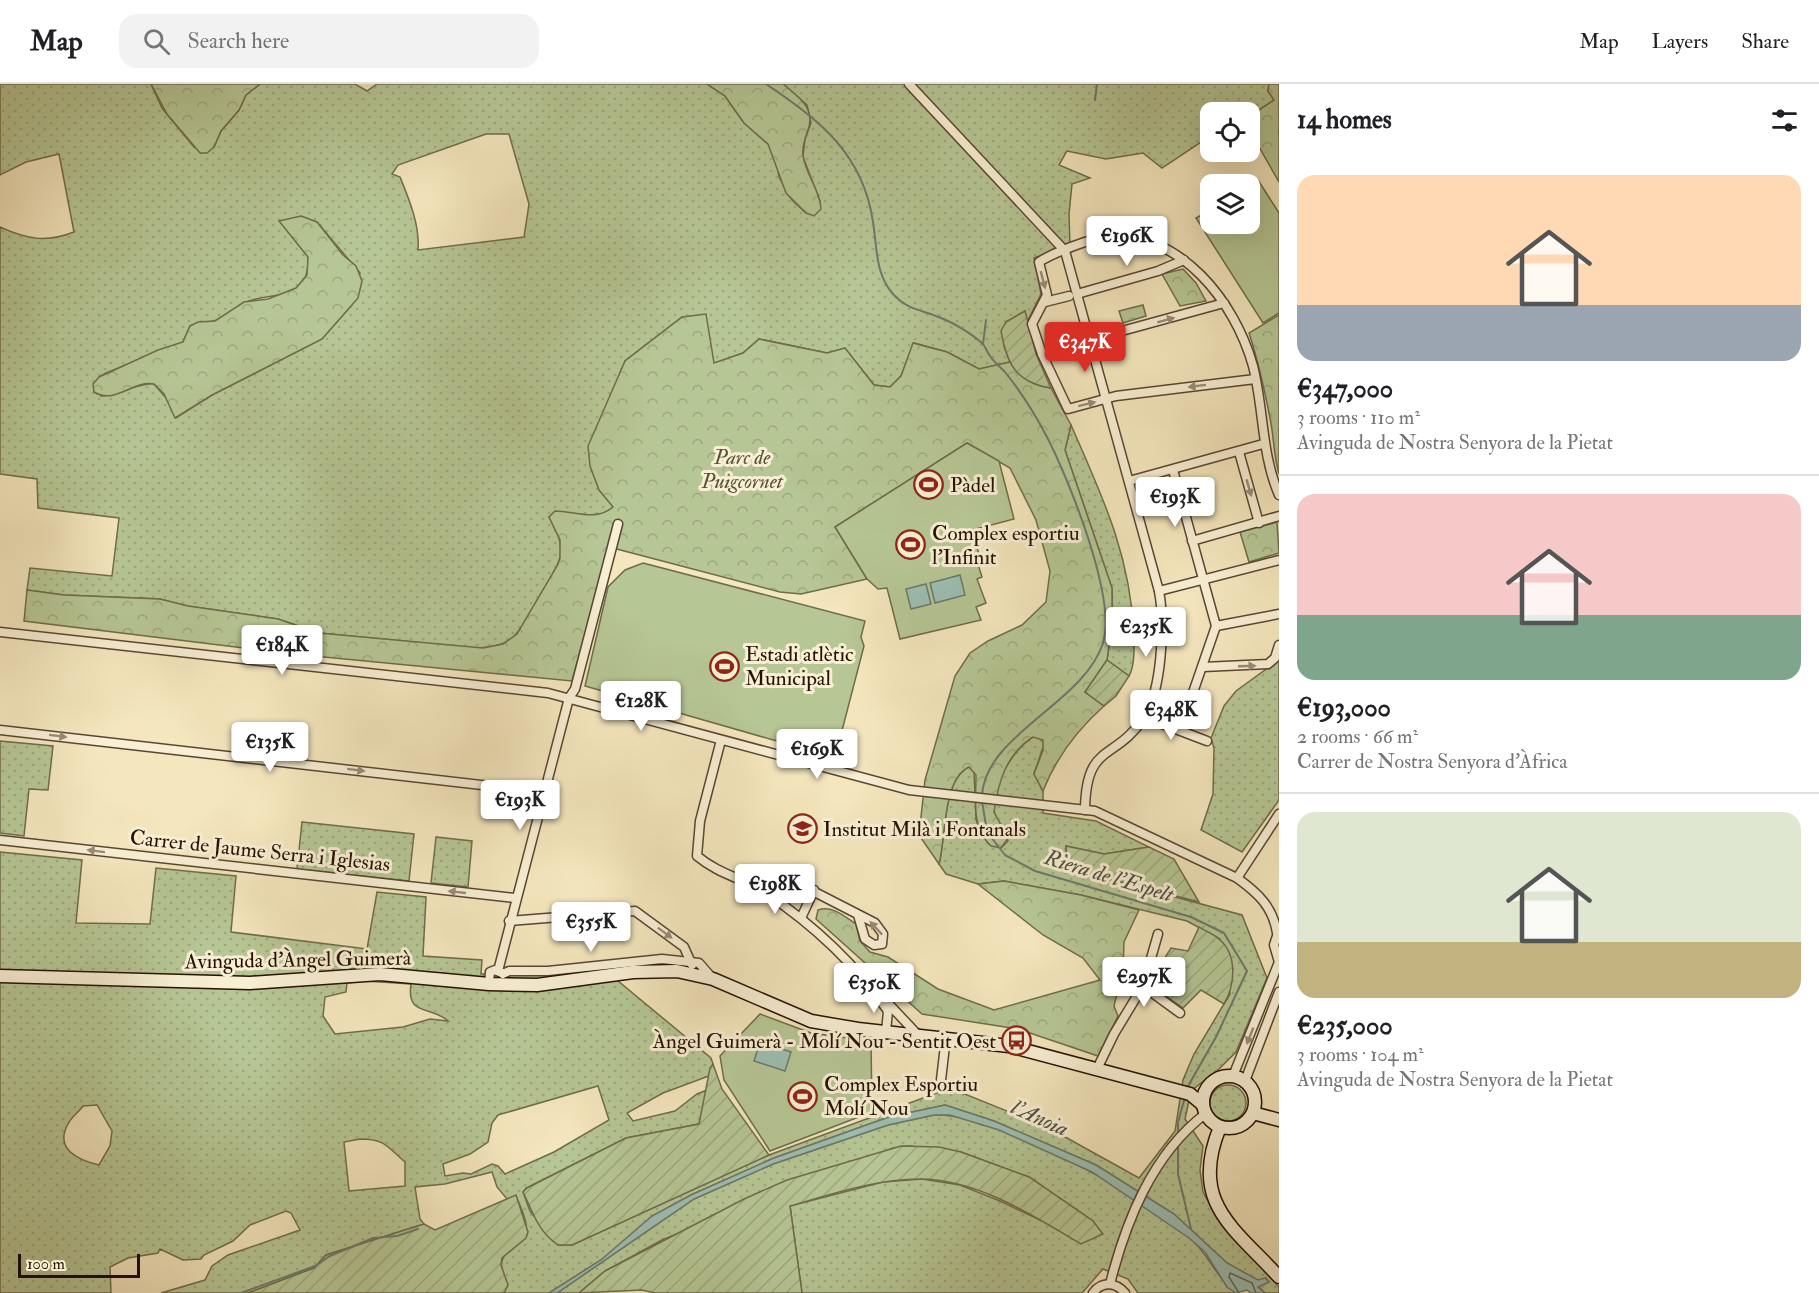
<!DOCTYPE html>
<meta charset="utf-8">
<style>
body{margin:0;font-family:"IM FELL Double Pica",serif;background:#f2f2f2;color:#202124;height:100vh;display:flex;flex-direction:column;font-size:22px;white-space:nowrap}
*{box-sizing:border-box;margin:0}
p{font-size:20px;color:#757577}
.icon{flex:none;width:33px;height:33px;fill:none;stroke:currentColor;stroke-width:2;stroke-linecap:round;stroke-linejoin:round}
.map{position:relative;flex:1;overflow:hidden}
.details{display:flex;flex-direction:column;background:#fff;width:540px}
.details>*{flex:none}
.tools{position:absolute;left:1200px;top:18px;display:grid;gap:12px}
.tools a{display:grid;place-items:center;width:60px;height:60px;border-radius:12px;background:#fff;box-shadow:0 6px 24px #0002;font-size:30px}
.scale{position:absolute;left:18px;bottom:15px;width:122px;box-sizing:border-box;padding-left:6px;border:3px solid #251102;border-top:0;font-size:16px;line-height:21px;white-space:nowrap;color:#251102;-webkit-text-stroke:4px #f8efd4;paint-order:stroke}
.price{position:absolute;translate:-50% -51px;padding:0 14px;border-radius:6px;background:#fff;color:#222;font-size:20px;line-height:39px;filter:drop-shadow(0 2px 3px #0008)}
.price::after{content:'';position:absolute;left:50%;top:36px;width:18px;height:14px;margin-left:-9px;background:inherit;clip-path:polygon(0 0,100% 0,50% 100%)}
.price.selected{background:#d93025;color:#fff}
ul{padding:0;list-style:none}
li{display:grid;align-content:center;gap:12px;height:318px;padding:0 18px}
li+li{border-top:2px solid #e0e0e0}
li span{display:grid;place-items:center;height:186px;border-radius:18px;color:#555}
li>.icon{margin-inline-start:auto}
span .icon{width:108px;height:108px;fill:#fffc;stroke-width:1}
li b{font-size:26px}
h2{display:flex;justify-content:space-between;align-items:center;height:72px;padding:0 18px;font-size:26px}
header{display:flex;align-items:center;gap:36px;box-sizing:border-box;height:84px;padding:0 30px;background:#fff;border-bottom:2px solid #e0e0e0}
header strong{font-size:28px}
nav{display:flex;gap:33px;margin-inline-start:auto;font-size:21px}
.search{width:420px;height:54px;background:#f2f2f2;display:flex;align-items:center;gap:15px;box-sizing:border-box;padding:0 21px;border-radius:18px;color:#757577;font-size:22px}
main{display:flex;flex:1;min-height:0}
.map>svg:first-child{display:block}
.grass{fill:url(#grass-dots);stroke:#6e6c4b;stroke-width:1.5;fill-rule:evenodd}
.forest{fill:url(#forest-crowns);stroke:#6e6c4b;stroke-width:1.5}
.garden{fill:url(#garden-furrows);stroke:#6e6c4b;stroke-width:1.5}
.pitch{fill:#b6c694;stroke:#6e6c4b;stroke-width:1.5}
.water{fill:#9cbfb3;stroke:#6c796c;stroke-width:1.5}
.lines{fill:none;stroke-linecap:round;stroke-linejoin:round}
.shore{stroke:#60685a;stroke-width:1.5}
.stream{stroke:#6c796c;stroke-width:2}
.street-casing{stroke:#594631;stroke-width:11}
.secondary-casing{stroke:#251102;stroke-width:15}
.street{stroke:#f8efd4;stroke-width:8}
.secondary{stroke:#f8efd4;stroke-width:12}
.oneway{fill:#998b76}
.labels{text-anchor:middle;dominant-baseline:central;stroke-width:6;stroke-linejoin:round;paint-order:stroke}
.park-label{font-size:21px;font-style:italic;fill:#585035;stroke:#f8efd4}
.poi-label{font-size:21px;fill:#251102;stroke:#f8efd4;text-anchor:start}
.street-label{font-size:21px;fill:#251102;stroke:#f8efd4}
.water-label{font-size:22px;font-style:italic;fill:#4f4e40;stroke:#f8efd4}
</style>
<header>
<strong>Map</strong>
<div class="search"><svg class="icon" aria-label="search" viewBox="0 0 24 24"><circle cx="10" cy="10" r="6"/><path d="M15 15l6 6"/></svg>Search here</div>
<nav><a>Map</a><a>Layers</a><a>Share</a></nav>
</header>
<main>
<div class="map">
<svg width="1279" height="1209" viewBox="0 0 1279 1209">
<defs>
<pattern id="grass-dots" width="8" height="8" patternUnits="userSpaceOnUse" patternTransform="scale(1.5)"><rect width="8" height="8" fill="#b6c694"/><path d="M2 2h.1M6 6h.1" fill="none" stroke="#9ca97e" stroke-width="1.8" stroke-linecap="round"/></pattern>
<pattern id="forest-crowns" width="20" height="18" patternUnits="userSpaceOnUse" patternTransform="scale(1.5)"><rect width="20" height="18" fill="#b6c694"/><path d="M2 6a3 3 0 1 1 6 0M12 15a3 3 0 1 1 6 0" fill="none" stroke="#9ca97e"/></pattern>
<pattern id="garden-furrows" width="10" height="10" patternUnits="userSpaceOnUse" patternTransform="scale(1.5)"><rect width="10" height="10" fill="#b6c694"/><path d="M-1 1l2-2M0 10L10 0M9 11l2-2" fill="none" stroke="#9ca97e"/></pattern>
</defs>
<rect width="100%" height="100%" fill="#f4e6bd"/>
<filter id="stains"><feTurbulence type="fractalNoise" baseFrequency=".00333" numOctaves="4"/><feColorMatrix values="0 0 0 0 .2 0 0 0 0 .09 0 0 0 0 .02 0 0 0 .5 -.17"/></filter>
<radialGradient id="worn" r=".72"><stop offset=".6" stop-color="#630" stop-opacity="0"/><stop offset="1" stop-color="#630" stop-opacity=".3"/></radialGradient>
<g class="grass">
<path d="M0,0H151L162,24L194,63H214L221,47L239,26L246,11L260,0H355L367,7L377,0H707L725,12L744,39L768,60L776,75L779,93L792,116L806,129L820,117L803,73L805,55L811,39L807,21L783,0H1269L1268,7L1274,16L1250,32V28H1210V52L1162,84L1143,69L1106,75L1067,67L1059,81L1090,94L1072,100L1069,130L1070,161L1034,174L1041,210L1027,238L1025,227L1006,238L1004,262L1010,278L979,285L947,268L914,259L901,292L890,303L874,301L845,264L827,269L759,255L743,269L714,280L682,233L625,277L613,423L604,430L549,433C556,447 563,457 560,473C558,485 521,549 510,556C499,563 486,564 474,564L319,549L278,535L187,522L160,515L64,511L27,506L30,484L112,492L119,434L38,424L37,395L0,390V143C26,155 46,159 74,148L59,70L26,78L0,91ZM486,50H509L529,120L524,153L418,166C420,141 409,115 400,93L392,90L398,81ZM280,137L317,138L360,189L352,221L322,255L212,311L176,334L167,315L154,300C141,298 119,311 101,312L99,293L106,289L183,258L190,242C199,237 208,240 217,236C229,231 237,221 249,217C277,208 310,216 308,173Z"/>
<path d="M1071,341C1103,414 1130,470 1134,551C1134,563 1135,582 1129,592L1107,576L1112,541V504L1065,366Z"/>
<path d="M1279,569V716L1242,768L1201,746L1213,710L1214,664L1211,654L1224,622L1236,607L1276,578Z"/>
<path d="M1033,653L1041,654L1044,660L1034,690L1043,707V729L1096,737L1149,763L1104,770L1066,762L1067,784L1242,831L1267,894L1236,968L1219,985L1191,1007L1185,1035L1203,1062L1200,1086L1203,1108L1219,1136L1279,1203V1209H1265L1258,1202L1268,1198L1266,1194L1258,1197L1227,1179L1174,1130L1096,1081L994,1037L945,1021L889,1033L774,1074L691,1111L652,1132L601,1176L549,1209H504C509,1197 499,1188 502,1177C504,1170 509,1166 514,1163C536,1149 523,1130 516,1112L507,1115L497,1103L492,1088L445,1100L415,1103L420,1135L424,1140L326,1171L314,1184L248,1209H161L205,1196L212,1182L228,1171L300,1146L291,1129L286,1127L250,1141L233,1157L204,1171L201,1175L183,1176L160,1165L158,1169L128,1174L110,1183L111,1209H0V768L82,776L76,839L150,840L156,784L236,792L231,848L367,865L377,808L426,813L423,872L482,876L481,890L606,887L711,974L713,980L709,992L663,1009L627,1029L633,1037L675,1027L697,1010L707,1006L699,1040L626,1054L526,1104L523,1108L530,1127L558,1161H572L769,1071L950,1004L1049,1044L1139,1094L1175,1047L1183,996L1194,970L1230,910L1220,855L1187,837L1081,811L1004,797L978,800L946,790L939,780C946,756 942,695 969,683L974,687L976,735L980,748L989,760L1001,764L1008,757C1006,747 997,741 995,731C989,706 1012,666 1033,653ZM365,897L411,900C406,933 431,921 448,937L430,935L403,943L335,950L323,932L325,913L346,908L347,899ZM598,1002L609,1036L554,1068L505,1090L498,1082L492,1080L471,1090L463,1089L445,1092L443,1080L470,1070L488,1058L492,1039L498,1031ZM97,1021L112,1047L110,1062L99,1081C78,1076 54,1065 68,1040C71,1033 79,1028 83,1022ZM360,1055C386,1055 387,1063 405,1078V1102L349,1107L344,1058Z"/>
<path d="M0,657L53,662L48,706L29,705L24,752L0,749Z"/>
<path d="M302,738L414,750L409,797L297,785Z"/>
<path d="M436,753L472,757L468,803L431,799Z"/>
<circle cx="1228" cy="1019" r="18"/>
<path d="M934,1031C1002,1030 1136,1109 1189,1153C1208,1169 1217,1195 1236,1209H1138L1128,1195L1103,1185L1082,1209H802L790,1122L883,1098L922,1095L960,1101L1000,1117L1040,1136L1093,1137L1029,1093L961,1068L909,1062L893,1064L662,1156L605,1187L579,1209H557L694,1115L773,1080L888,1041Z"/>
</g>
<g class="forest">
<path d="M151,0H260L246,11L239,26L221,47L214,63L207,69H200L167,30Z"/>
<path d="M707,0H783C800,14 817,25 807,49C804,57 802,64 803,72C806,91 820,106 821,125L814,132L806,129L786,109L768,60L744,39L725,12Z"/>
<path d="M1269,0H1279V98L1250,47V32L1274,16L1268,7Z"/>
<path d="M301,132L317,138L343,171L356,182L362,197L358,214L322,255L212,311L175,334L164,310L154,300C133,296 115,321 94,308L93,300L99,293L158,266L183,258L190,242L198,238L215,237L244,218L268,215L296,204L307,191L308,173L279,137Z"/>
<path d="M1183,185L1196,199L1206,217L1180,222L1162,190Z"/>
<path d="M1143,221L1146,232L1123,239L1119,227Z"/>
<path d="M706,230L714,279L743,269L759,255L827,269L845,264L874,301L890,303L901,292L913,259L947,268L979,285L1010,278C1023,295 1031,301 1051,304L1071,341L1065,366L1112,504V541L1107,576L1085,608L1104,622C1077,646 1056,674 1043,707L1034,690L1043,666V656L1033,653C1006,670 998,699 994,728L1008,754L1001,764L991,762C971,744 976,716 976,691L969,683C942,695 946,756 939,780L919,751L925,696L955,592L970,569L988,557L1022,541L1046,518L1050,487L1036,436L1010,384L967,359L835,443L867,495L801,510L780,508L609,463L572,597L293,570L24,537L27,506L64,511L160,515L188,522L278,535L319,549L483,564L503,560L517,550L557,482L560,474V456L549,433L555,427C576,427 595,438 613,423L599,406L590,382L588,362L625,277L682,233Z"/>
<path d="M1279,231V390C1274,373 1274,357 1271,339C1265,308 1259,279 1249,249Z"/>
<path d="M1277,438L1279,469L1249,478L1240,448Z"/>
<path d="M1004,797L1081,811L1139,826L1124,858L1123,886L1114,922L1118,932L1098,972L1018,945L922,930L816,835L818,826C832,821 844,832 856,840L860,857L870,868L888,873L938,905L994,926L1100,896L1083,874L1043,851L978,800Z"/>
</g>
<g class="garden">
<path d="M1025,227L1036,270L1051,304C1016,298 1007,281 1001,247L1006,238Z"/>
<path d="M1107,576L1129,592L1116,612L1104,622L1085,608Z"/>
<path d="M1066,762L1104,770L1149,763L1174,775L1199,818L1067,784Z"/>
<path d="M1199,843C1205,847 1214,850 1219,855C1238,871 1235,901 1224,920L1201,906L1183,924L1152,902L1154,891L1171,864L1188,867Z"/>
<path d="M713,980L722,1005L769,1071L572,1161H558C537,1146 534,1130 523,1108L527,1104L626,1054L699,1040L710,984Z"/>
<path d="M901,1062L939,1063L961,1068L1029,1093L1093,1137L1103,1150L1081,1160C1034,1132 977,1095 920,1095C876,1095 832,1110 790,1122L802,1209H655L642,1206L579,1209L605,1187L744,1115L787,1096Z"/>
<path d="M516,1111L528,1148L526,1154L502,1174L501,1181L508,1201L504,1209H248L314,1184L326,1171L424,1140L435,1146Z"/>
</g>
<g class="pitch">
<path d="M1258,96L1279,129V229L1263,239L1196,134L1210,126V140H1250V101Z"/>
<path d="M967,359L999,377L1014,435L972,446L981,477L978,480L982,493L977,495L986,519L976,523L981,536L900,555L887,504L878,505L867,495L835,443Z"/>
<path d="M643,479L865,537L861,553L864,562L839,658L822,670L585,602L608,503L625,486Z"/>
<path d="M760,930L811,949L871,957L872,1028L770,1067L724,996L720,972Z"/>
</g>
<g class="water">
<path d="M960,491L965,511L935,519L930,499Z"/>
<path d="M926,500L931,520L911,525L906,505Z"/>
<path d="M760,958L791,968L785,987L754,977Z"/>
<path d="M945,1021L994,1037L1096,1081L1174,1130L1227,1179L1258,1196L1265,1194L1269,1198L1258,1203L1265,1209H1251L1247,1206L1236,1209L1227,1203L1205,1168L1189,1154L1092,1088L999,1046L950,1031H934L888,1041L773,1080L694,1115L557,1209H549L601,1176L652,1132L691,1111L774,1074L889,1033Z"/>
</g>
<g class="lines">
<path class="shore" d="M1239,1209L1229,1193L1230,1189L1252,1199L1256,1209"/>
<g class="stream">
<path d="M766,0C819,36 863,69 873,138C877,162 875,190 893,210C907,226 923,226 941,234C954,239 972,250 983,260C986,264 987,268 990,272C994,278 1000,283 1005,288C1021,308 1035,330 1047,353C1069,396 1117,514 1103,559C1084,619 986,650 982,711"/>
<path d="M1095,16L1097,0"/>
<path d="M983,260L986,236"/>
<path d="M982,717L987,748L1005,771L1035,787L1191,833L1224,849L1247,887L1216,953L1187,1004"/>
<path d="M1178,1051V1038L1185,1013"/>
<path d="M1178,1060V1090L1191,1145"/>
<path d="M241,1209L315,1182L330,1172L373,1154L397,1152L418,1145"/>
</g>
<defs>
<g id="street">
<path d="M909,0L1065,167L1159,507C1165,540 1162,606 1144,634C1114,678 1086,658 1085,726"/>
<path d="M1077,210L1158,187L1184,176"/>
<path d="M1045,218L1069,212"/>
<path d="M1089,256L1224,219"/>
<path d="M1042,270L1081,258"/>
<path d="M1255,295L1116,312L1068,325L1042,270L1032,240L1047,211L1039,178C1053,169 1091,154 1107,153C1181,147 1235,218 1253,282C1264,325 1261,369 1279,411"/>
<path d="M1239,368L1259,439"/>
<path d="M1173,386L1216,542L1180,646"/>
<path d="M1129,397L1263,360"/>
<path d="M1192,457L1279,432"/>
<path d="M1159,507L1279,476"/>
<path d="M1216,542L1279,530"/>
<path d="M0,548L548,609L909,706L1095,727L1237,794C1258,809 1273,823 1277,849"/>
<path d="M1203,583L1268,580L1275,574L1279,561"/>
<path d="M1144,633L1207,657"/>
<path d="M0,646L543,708"/>
<path d="M721,656L700,737L697,772C720,791 743,794 766,809C812,840 856,881 888,927L886,948"/>
<path d="M0,756L515,814"/>
<path d="M1237,794L1279,730"/>
<path d="M763,807L781,797L801,801L875,839L883,850L882,860L874,861L865,855L858,831"/>
<path d="M801,834L814,806"/>
<path d="M509,837L635,827L684,863L692,881"/>
<path d="M1279,846L1274,861L1279,878"/>
<path d="M498,887L569,614L575,605L618,440"/>
<path d="M503,890L509,887H548L662,875L699,879L713,895"/>
<path d="M489,900L490,888L495,886L502,889"/>
<path d="M1143,902L1180,929"/>
<path d="M884,915L917,950"/>
<path d="M1097,985L1114,950L1143,902L1158,850"/>
<path d="M1233,992L1279,878"/>
<path d="M941,996L946,953"/>
<path d="M1245,997L1279,908"/>
<path d="M1110,1200C1126,1137 1152,1071 1205,1030"/>
<path d="M1093,1209C1102,1197 1116,1198 1125,1209"/>
</g>
<g id="secondary">
<path d="M0,892L250,899L380,890L489,900L537,901L633,888L677,887L713,895L811,937L858,945L1009,962L1190,1010L1202,1020"/>
<circle cx="1229" cy="1018" r="26"/>
<path d="M1253,1029L1279,1036"/>
<path d="M1220,1043C1189,1118 1233,1143 1279,1193"/>
</g>
</defs>
<use href="#street" class="street-casing"/>
<use href="#secondary" class="secondary-casing"/>
<use href="#street" class="street"/>
<use href="#secondary" class="secondary"/>
</g>
<defs><path id="oneway-solid" d="M-6-.8H1V-3.2L6.5 0L1 3.2V.8H-6Z" transform="scale(1.5)"/></defs>
<g class="oneway">
<use href="#oneway-solid" transform="translate(1043 196) rotate(75)"/>
<use href="#oneway-solid" transform="translate(1166 236) rotate(-15)"/>
<use href="#oneway-solid" transform="translate(1197 302) rotate(173)"/>
<use href="#oneway-solid" transform="translate(1087 320) rotate(-14)"/>
<use href="#oneway-solid" transform="translate(1249 404) rotate(74)"/>
<use href="#oneway-solid" transform="translate(1247 582) rotate(-2)"/>
<use href="#oneway-solid" transform="translate(58 652) rotate(7)"/>
<use href="#oneway-solid" transform="translate(356 686) rotate(7)"/>
<use href="#oneway-solid" transform="translate(96 767) rotate(-173)"/>
<use href="#oneway-solid" transform="translate(457 808) rotate(-174)"/>
<use href="#oneway-solid" transform="translate(876 844) rotate(-133)"/>
<use href="#oneway-solid" transform="translate(665 849) rotate(37)"/>
<use href="#oneway-solid" transform="translate(1250 952) rotate(112)"/>
</g>
<defs>
<symbol id="stadium-ring" viewBox="-11 -11 22 22"><circle r="9.5" fill="#f8efd4" stroke="#8f2418" stroke-width="1.5"/><path d="M0-5a6.5 5 0 1 0 0 10a6.5 5 0 1 0 0-10ZM-3.5-1.8h7v3.6h-7Z" fill="#8f2418"/></symbol>
<symbol id="school-ring" viewBox="-11 -11 22 22"><circle r="9.5" fill="#f8efd4" stroke="#8f2418" stroke-width="1.5"/><path d="M0-5L7-2L0 1L-7-2ZM-4 1L0 2.5L4 1V4Q0 6-4 4Z" fill="#8f2418"/></symbol>
<symbol id="bus-ring" viewBox="-11 -11 22 22"><circle r="9.5" fill="#f8efd4" stroke="#8f2418" stroke-width="1.5"/><path d="M-5-6H5V4H4V6H2V4H-2V6H-4V4H-5ZM-3.5-4V0h7V-4ZM-3.5 1.2v1.5H-2V1.2ZM2 1.2v1.5H3.5V1.2Z" fill="#8f2418"/></symbol>
</defs>
<g fill-rule="evenodd">
<use href="#stadium-ring" x="912" y="384" width="33" height="33"/>
<use href="#stadium-ring" x="894" y="444" width="33" height="33"/>
<use href="#stadium-ring" x="708" y="566" width="33" height="33"/>
<use href="#school-ring" x="786" y="728" width="33" height="33"/>
<use href="#bus-ring" x="1000" y="940" width="33" height="33"/>
<use href="#stadium-ring" x="786" y="996" width="33" height="33"/>
</g>
<g class="labels">
<g class="park-label">
<text x="742" y="373">Parc de<tspan x="742" dy="24">Puigcornet</tspan></text>
</g>
<g class="poi-label">
<text x="950" y="401">Pàdel</text>
<text x="932" y="449">Complex esportiu<tspan x="932" dy="24">l'Infinit</tspan></text>
<text x="745" y="570">Estadi atlètic<tspan x="745" dy="24">Municipal</tspan></text>
<text x="823" y="745">Institut Milà i Fontanals</text>
<text x="996" y="957" text-anchor="end">Àngel Guimerà - Molí Nou - Sentit Oest</text>
<text x="824" y="1000">Complex Esportiu<tspan x="824" dy="24">Molí Nou</tspan></text>
</g>
<g class="street-label">
<text transform="translate(260 767) rotate(6)">Carrer de Jaume Serra i Iglesias</text>
<text transform="translate(298 876) rotate(-1)">Avinguda d'Àngel Guimerà</text>
</g>
<g class="water-label">
<text transform="translate(1109 792) rotate(17)">Riera de l'Espelt</text>
<text transform="translate(1040 1034) rotate(24)">l'Anoia</text>
</g>
</g>
<rect width="100%" height="100%" filter="url(#stains)"/>
<rect width="100%" height="100%" fill="url(#worn)"/>
</svg>
<div class="tools">
<a><svg class="icon" aria-label="locate" viewBox="0 0 24 24"><circle cx="12" cy="12" r="6"/><path d="M12 2v4M12 18v4M2 12h4M18 12h4"/></svg></a>
<a><svg class="icon" aria-label="layers" viewBox="0 0 24 24"><path d="M12 4l9 5-9 5-9-5zM3 14l9 5 9-5"/></svg></a>
</div>
<div class="scale">100 m</div>
<b class="price" style="left:1127px;top:183px">€196K</b>
<b class="price selected" style="left:1085px;top:289px">€347K</b>
<b class="price" style="left:1175px;top:444px">€193K</b>
<b class="price" style="left:1146px;top:574px">€235K</b>
<b class="price" style="left:282px;top:592px">€184K</b>
<b class="price" style="left:641px;top:648px">€128K</b>
<b class="price" style="left:1171px;top:657px">€348K</b>
<b class="price" style="left:270px;top:689px">€135K</b>
<b class="price" style="left:817px;top:696px">€169K</b>
<b class="price" style="left:520px;top:747px">€193K</b>
<b class="price" style="left:775px;top:831px">€198K</b>
<b class="price" style="left:591px;top:869px">€355K</b>
<b class="price" style="left:1144px;top:924px">€297K</b>
<b class="price" style="left:874px;top:930px">€350K</b>
</div>
<section class="details">
<h2>14 homes<svg class="icon" aria-label="filters" viewBox="0 0 24 24"><path d="M4 7h16M4 17h16"/><circle cx="9" cy="7" r="2"/><circle cx="15" cy="17" r="2"/></svg></h2>
<ul>
<li><span style="background:linear-gradient(#ffd9b3 70%,#9aa5b1 0)"><svg class="icon" aria-label="home" viewBox="0 0 24 24"><path d="M3 11l9-7 9 7M6 9v11h12V9"/></svg></span><div><b>€347,000</b><p>3 rooms · 110 m²</p><p>Avinguda de Nostra Senyora de la Pietat</p></div></li>
<li><span style="background:linear-gradient(#f6c9c9 65%,#7fa58c 0)"><svg class="icon" aria-label="home" viewBox="0 0 24 24"><path d="M3 11l9-7 9 7M6 9v11h12V9"/></svg></span><div><b>€193,000</b><p>2 rooms · 66 m²</p><p>Carrer de Nostra Senyora d'Àfrica</p></div></li>
<li><span style="background:linear-gradient(#dfe7d0 70%,#c2b280 0)"><svg class="icon" aria-label="home" viewBox="0 0 24 24"><path d="M3 11l9-7 9 7M6 9v11h12V9"/></svg></span><div><b>€235,000</b><p>3 rooms · 104 m²</p><p>Avinguda de Nostra Senyora de la Pietat</p></div></li>
</ul>
</section>
</main>
